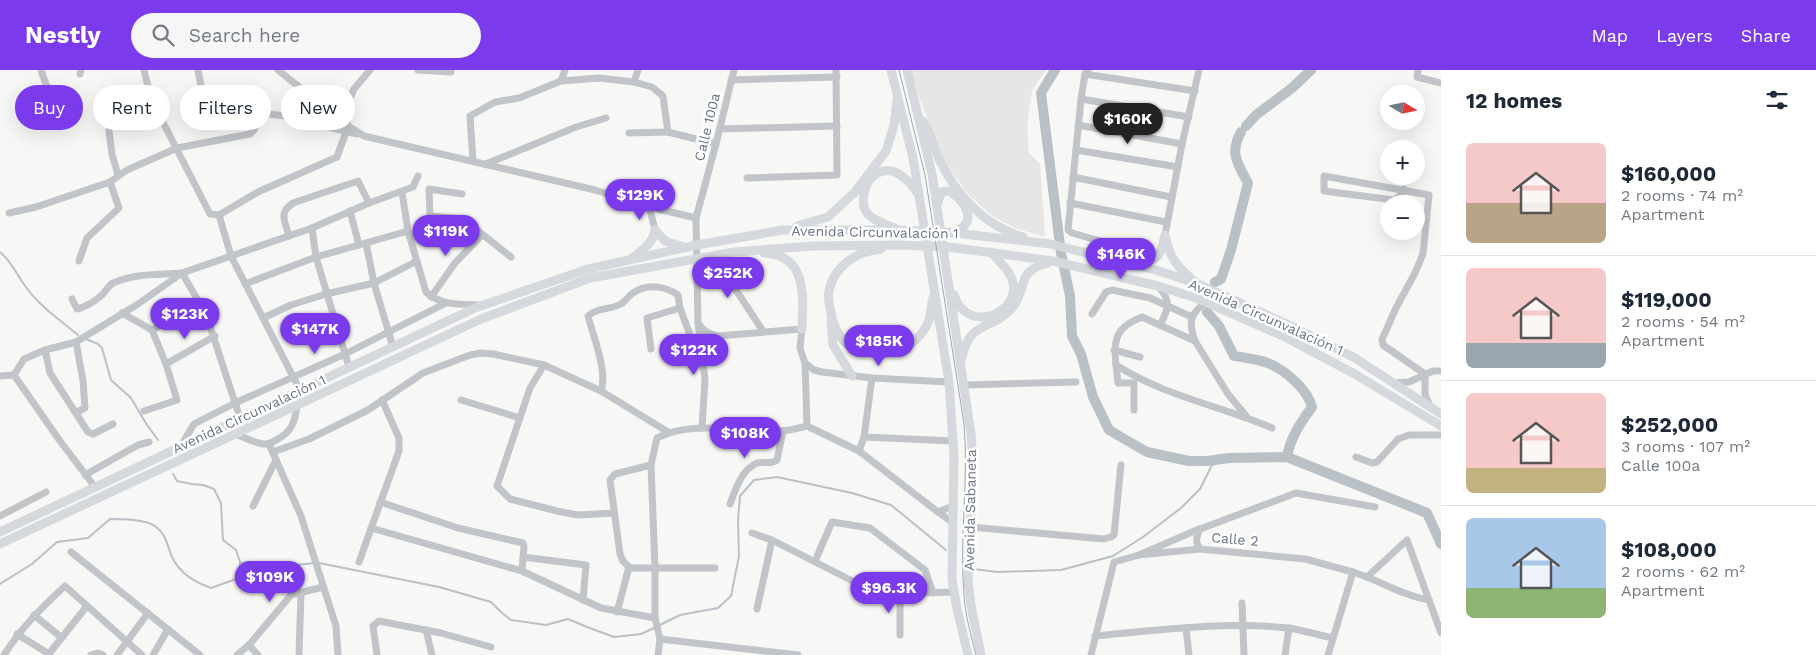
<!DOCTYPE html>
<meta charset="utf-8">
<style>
body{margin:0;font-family:"Work Sans",sans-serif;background:#f6f6f7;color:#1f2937;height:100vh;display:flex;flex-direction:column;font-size:19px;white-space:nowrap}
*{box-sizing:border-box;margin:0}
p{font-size:16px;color:#747a83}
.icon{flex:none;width:28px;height:28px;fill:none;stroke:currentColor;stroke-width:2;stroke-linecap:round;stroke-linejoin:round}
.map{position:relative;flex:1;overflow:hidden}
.details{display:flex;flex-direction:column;background:#fff;width:375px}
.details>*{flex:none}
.guide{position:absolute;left:15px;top:15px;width:475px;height:45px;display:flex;gap:10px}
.needle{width:32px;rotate:100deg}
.fabs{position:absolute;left:1380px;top:15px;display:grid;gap:10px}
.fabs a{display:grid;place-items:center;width:45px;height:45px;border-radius:50%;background:#fff;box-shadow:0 5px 20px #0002;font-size:25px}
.price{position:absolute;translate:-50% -42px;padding:0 11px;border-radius:18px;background:#7c3aed;color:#fff;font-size:16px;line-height:32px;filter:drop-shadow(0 1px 2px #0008)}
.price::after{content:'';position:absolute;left:50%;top:30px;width:15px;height:11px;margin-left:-8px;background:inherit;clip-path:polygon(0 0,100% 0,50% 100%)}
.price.on{background:#222;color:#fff}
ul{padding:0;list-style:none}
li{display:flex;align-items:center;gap:15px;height:125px;padding:0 25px}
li+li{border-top:1px solid #e0e1e3}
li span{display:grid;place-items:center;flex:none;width:140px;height:100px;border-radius:8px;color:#555}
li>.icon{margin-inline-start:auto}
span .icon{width:60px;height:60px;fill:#fffc;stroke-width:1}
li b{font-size:21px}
h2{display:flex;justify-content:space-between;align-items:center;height:60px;padding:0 25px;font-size:21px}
.pill{padding:0 18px;border-radius:22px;background:#fff;box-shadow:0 5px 20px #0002;font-size:18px;line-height:45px}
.pill.on{background:#7c3aed;color:#fff}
header{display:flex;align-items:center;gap:30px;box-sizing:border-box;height:70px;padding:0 25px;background:#7c3aed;color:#fff}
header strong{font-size:24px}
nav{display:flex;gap:28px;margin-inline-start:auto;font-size:18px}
.search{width:350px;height:45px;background:#f6f6f7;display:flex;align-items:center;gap:12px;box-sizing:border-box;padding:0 18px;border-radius:28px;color:#747a83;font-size:19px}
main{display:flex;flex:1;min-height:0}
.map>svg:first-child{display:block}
.built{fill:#e5e6e5}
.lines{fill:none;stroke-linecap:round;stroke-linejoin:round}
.stream{stroke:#b9c1c7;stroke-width:2}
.river{stroke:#b9c1c7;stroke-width:10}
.minor{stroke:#c1c4c8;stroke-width:7}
.major{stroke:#d5d8dc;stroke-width:9}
.tram{stroke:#a3a7ad;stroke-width:1}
.labels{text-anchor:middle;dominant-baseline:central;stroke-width:5;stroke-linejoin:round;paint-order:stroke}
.street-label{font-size:14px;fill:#6a7483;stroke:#fff}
</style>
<header>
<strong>Nestly</strong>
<div class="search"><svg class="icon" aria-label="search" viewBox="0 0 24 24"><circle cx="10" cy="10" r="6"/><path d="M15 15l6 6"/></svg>Search here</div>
<nav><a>Map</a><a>Layers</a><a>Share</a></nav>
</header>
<main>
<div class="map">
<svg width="1441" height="585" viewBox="0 0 1441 585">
<rect width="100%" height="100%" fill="#f7f7f5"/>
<path class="built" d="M911,0H1046L1032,21L1027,55L1029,83L1040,94L1045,167L1015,158L992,146L968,124L944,91L918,24Z"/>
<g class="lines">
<g class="stream">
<path d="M0,182C13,193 16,204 26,217C39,236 60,250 78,265"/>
<path d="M86,269L98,274L102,278L111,310L131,328L147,355L158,370"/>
<path d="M173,404L177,411L192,414L203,415L214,419L221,433L223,470L236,480L240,492"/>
<path d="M319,493L439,517L491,532L501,542L511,550L546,555L568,549L587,557L614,567L641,564L654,558"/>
<path d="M973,499L997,502L1061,500L1113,486L1143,467L1181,438L1200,419L1212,395L1229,388"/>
<path d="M0,514L32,494L57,472L88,468L110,449C123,449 147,449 156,457C167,465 167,476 172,487C180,504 195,512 211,518L239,508L240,493L253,492L276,497L315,493"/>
<path d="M658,556L680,545L718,538L731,526L739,486L738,450L740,426L754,410L777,407L852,423L891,435L946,480"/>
</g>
<g class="river">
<path d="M1055,0L1041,23L1061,183L1070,226L1072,266L1081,284L1093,327L1109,360L1147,382L1189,391H1207L1229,388L1287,387L1427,443L1441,474"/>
<path d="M1246,56L1256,45L1292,18L1311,0"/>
<path d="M1215,212L1221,209L1231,180L1248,113C1238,94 1229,83 1241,62"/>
<path d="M1207,242L1219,256L1234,286C1247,288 1265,290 1276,297C1290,305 1308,321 1312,337C1301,352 1290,368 1287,387"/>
</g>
<g class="minor">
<path d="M41,0C50,26 48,27 76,35"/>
<path d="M144,0L151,29L210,144L219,145L231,186L300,320"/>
<path d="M198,0L206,42L261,43"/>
<path d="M278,0L348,56L364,66L595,120L658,139L696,148"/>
<path d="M418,0L451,2"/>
<path d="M1088,0L1085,4L1081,29L1068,160L1072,163L1157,187"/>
<path d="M1418,0L1417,7L1441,13"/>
<path d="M80,4L81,0"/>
<path d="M1085,4L1195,21"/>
<path d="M731,10L837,7"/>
<path d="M561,11L565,0"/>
<path d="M634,12L638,0"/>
<path d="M1081,29L1189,47"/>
<path d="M1078,55L1182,74"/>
<path d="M348,56L345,40L354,19L370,0"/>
<path d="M720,59L837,56"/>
<path d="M109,61L112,84L118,105"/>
<path d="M629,63L668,62"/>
<path d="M1076,80L1178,97"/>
<path d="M473,91L470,46L495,32L519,28L561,11L599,8L634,12L652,17L663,26L668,62L716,74"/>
<path d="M486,94L576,57L606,48"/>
<path d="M1073,107L1171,127"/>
<path d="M747,108L837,105L836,0"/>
<path d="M1404,119L1400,126L1394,130L1324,121V106L1429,125L1423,184L1415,203L1396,238L1384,265L1382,269L1383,275L1425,304"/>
<path d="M402,122L408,161L426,222C440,236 463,234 482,235"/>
<path d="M462,124L429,119L430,146L463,149L511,187"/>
<path d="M1070,133L1166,152"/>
<path d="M649,136L655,160"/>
<path d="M350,141L359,175"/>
<path d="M9,143L36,137L110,112L127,100L177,78L250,64L254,60L261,43L285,46L357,64"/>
<path d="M219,145L258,122L337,87L346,62"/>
<path d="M312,158L316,187L349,297"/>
<path d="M1165,165L1182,74L1199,0"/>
<path d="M289,166C285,151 278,143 293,133L358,111L369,133"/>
<path d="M366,173L374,213L393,277"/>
<path d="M717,184L726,205L763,261"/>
<path d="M79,191L87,168L119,138L110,112"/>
<path d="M245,214L316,187L408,161"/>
<path d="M1158,216C1172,232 1169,238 1160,255"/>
<path d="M431,227L455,193L482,165"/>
<path d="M72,229L77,239C86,237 97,230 103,224C106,220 109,215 113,213C135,203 159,205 182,203L206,244L240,348"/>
<path d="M122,243L152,260L166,294L177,330L144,341"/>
<path d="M1092,244L1106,222L1112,220L1150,228L1192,247"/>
<path d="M263,248L291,235L326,224L374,213L417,191"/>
<path d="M698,253C704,261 708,264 718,266L802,259L800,278L805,293L807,356L859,381L938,442"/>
<path d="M152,260L201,234"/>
<path d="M1195,271C1188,252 1190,244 1206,232"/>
<path d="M76,272L83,311L85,338L77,342"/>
<path d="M651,279L647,248L680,238L690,265L701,283"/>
<path d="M45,280L50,303L88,362L93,364L113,354"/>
<path d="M1114,280L1140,287"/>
<path d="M805,293L814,300L822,302L872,308L949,312"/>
<path d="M166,294L215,266"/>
<path d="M544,295L530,318L497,416L510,429L557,441L578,445L614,443"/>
<path d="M1116,295L1118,313H1134V340"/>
<path d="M1425,304V324L1430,336"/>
<path d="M14,305L60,371L95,417"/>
<path d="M0,306L14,305L24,289L45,280L76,272L138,234L182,203L312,158L369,133L413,117L418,106"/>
<path d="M1394,313L1409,312L1433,301H1441"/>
<path d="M964,315L1076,312"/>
<path d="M601,321C608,302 593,266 588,246C598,237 610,240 621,234C626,231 628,226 633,223C647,213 665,216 678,225L680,238"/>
<path d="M461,330L520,348"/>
<path d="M1247,347L1228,324L1195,271L1142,247C1116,257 1113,269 1116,295C1164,326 1221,336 1272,358"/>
<path d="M702,358L705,309L698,253L696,148L716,74L734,0"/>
<path d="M235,364C244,367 256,374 265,374C269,374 273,372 276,370C292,362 295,352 297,335"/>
<path d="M864,367L954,371"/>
<path d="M269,374L301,446L336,556L338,585"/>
<path d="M181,376L194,354L235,333L345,284L446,233"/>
<path d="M859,381L864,367L872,308"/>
<path d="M273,382L309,369L368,340L423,303L470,285L481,283L493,284L544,295L601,321L668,362"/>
<path d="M1356,387L1372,393L1377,392L1398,369L1409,365H1441"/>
<path d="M651,395L615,404L610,410L620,484L623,491L630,498H715"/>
<path d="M85,405L138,375L149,372"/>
<path d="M380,432L458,458L523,473L524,476L522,501"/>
<path d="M730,434C735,420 742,399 757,393C764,391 771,395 777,390L783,361"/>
<path d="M253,436L276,390"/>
<path d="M0,446L46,422"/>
<path d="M952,452L938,442L953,436"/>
<path d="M970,457L1104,469L1111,467L1114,465L1121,395"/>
<path d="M371,458L522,501L601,538L655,548"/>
<path d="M1199,459L1139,485L1200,479"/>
<path d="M752,463L772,470L878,524L954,522"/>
<path d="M71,482L200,585"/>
<path d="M523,487L586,495L583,530"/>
<path d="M815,491L832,452L870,458L925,500L933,523"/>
<path d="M359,492L399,381V368L382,330"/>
<path d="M1353,502C1379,510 1403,526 1429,530"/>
<path d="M1367,507L1407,470L1441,563"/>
<path d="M1242,533L1244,585"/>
<path d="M757,539L772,470"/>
<path d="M617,542L629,497"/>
<path d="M34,545L62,568"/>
<path d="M1186,558L1189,585"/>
<path d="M426,560L432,585"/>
<path d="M17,564L49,584"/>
<path d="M900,565V524"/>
<path d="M1095,566C1157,560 1226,551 1288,558C1303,560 1318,565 1333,568"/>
<path d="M660,569L798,585"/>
<path d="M249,575L258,585"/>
<path d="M4,585C22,557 41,538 65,516L142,585"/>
<path d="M48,585L87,536"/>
<path d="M91,585L98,583L103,585"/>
<path d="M117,585L148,543"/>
<path d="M153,585L168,559"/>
<path d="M237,585L249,575L291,525L323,517"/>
<path d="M299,585L301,523"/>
<path d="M377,585L373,556L379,551L441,563L491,577"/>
<path d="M658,585L660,569L655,548V497L651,395L657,368C690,350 743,362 780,361C789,361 798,358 807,356"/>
<path d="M1091,585L1114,492L1139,485"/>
<path d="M1285,585L1289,558"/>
<path d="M1328,585L1353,502L1305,489L1200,479C1195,472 1196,466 1200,459L1296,423L1375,437"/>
</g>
<g class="major">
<path d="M891,0L913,88L949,312L954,387L952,509L957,539L968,585"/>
<path d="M907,0L932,104L971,364L973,392L968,509L971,536L981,585"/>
<path d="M923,51C932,65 933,77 940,91C957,126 985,156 1023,167"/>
<path d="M938,132L941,122L950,121C967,134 979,153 952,163"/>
<path d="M797,156L828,147L855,122L886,81L894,55L897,31"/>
<path d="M895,158C886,154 873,151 867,143C859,133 865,110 876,104C893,93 910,111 918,124"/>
<path d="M655,160L665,171L684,177"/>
<path d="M1166,168C1169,187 1179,199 1194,211"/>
<path d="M881,179C875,180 868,181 863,183C846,189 832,204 829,221C827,230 831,243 833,251C836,260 841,271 850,276C878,293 917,282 929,250C931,243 931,235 933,228"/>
<path d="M764,183C808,185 803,227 802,259"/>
<path d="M631,189C642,180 653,174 655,160"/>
<path d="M1138,191C1159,194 1161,183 1165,165"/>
<path d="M954,225C968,269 1031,239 1009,203C1005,196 996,189 991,182"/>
<path d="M831,251L833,275L852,306"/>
<path d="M962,288C969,250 992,261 1012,238C1028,219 1015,201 1048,193"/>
<path d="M0,462L475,238L588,199L697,175L783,160H900L946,162L1050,174L1156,200L1198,214L1287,254L1355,288L1441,344"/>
<path d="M0,474L481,249L590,208L734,182L812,176L901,175L948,177L1053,191L1158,216L1196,228L1285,267L1353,303L1441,356"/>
</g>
<path class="tram" d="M899,0L925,105L964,354C969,411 959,468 964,524C965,545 971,565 976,585"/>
</g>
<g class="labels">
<g class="street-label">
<text transform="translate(707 57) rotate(-76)">Calle 100a</text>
<text transform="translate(875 162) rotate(1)">Avenida Circunvalación 1</text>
<text transform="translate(1266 247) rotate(24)">Avenida Circunvalación 1</text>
<text transform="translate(249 344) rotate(-25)">Avenida Circunvalación 1</text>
<text transform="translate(970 440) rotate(-89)">Avenida Sabaneta</text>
<text transform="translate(1235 469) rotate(5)">Calle 2</text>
</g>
</g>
</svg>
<div class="fabs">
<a><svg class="needle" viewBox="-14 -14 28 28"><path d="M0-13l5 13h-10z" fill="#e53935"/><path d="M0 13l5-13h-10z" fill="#747a83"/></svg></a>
<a>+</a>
<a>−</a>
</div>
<b class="price on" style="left:1128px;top:75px">$160K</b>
<b class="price" style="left:640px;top:151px">$129K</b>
<b class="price" style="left:446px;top:187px">$119K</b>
<b class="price" style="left:1121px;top:210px">$146K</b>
<b class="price" style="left:728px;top:229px">$252K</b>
<b class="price" style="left:185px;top:270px">$123K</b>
<b class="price" style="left:315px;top:285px">$147K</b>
<b class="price" style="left:879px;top:297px">$185K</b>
<b class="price" style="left:694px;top:306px">$122K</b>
<b class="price" style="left:745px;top:389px">$108K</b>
<b class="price" style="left:270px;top:533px">$109K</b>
<b class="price" style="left:889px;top:544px">$96.3K</b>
<div class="guide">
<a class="pill on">Buy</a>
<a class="pill">Rent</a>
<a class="pill">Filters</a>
<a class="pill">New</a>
</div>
</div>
<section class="details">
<h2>12 homes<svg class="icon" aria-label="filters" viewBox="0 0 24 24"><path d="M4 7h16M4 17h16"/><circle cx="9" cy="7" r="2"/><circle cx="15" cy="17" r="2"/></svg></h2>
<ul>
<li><span style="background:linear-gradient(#f6c9c9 60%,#b9a48a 0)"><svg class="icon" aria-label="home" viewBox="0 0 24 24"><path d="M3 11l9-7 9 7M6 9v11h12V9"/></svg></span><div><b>$160,000</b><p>2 rooms · 74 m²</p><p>Apartment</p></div></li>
<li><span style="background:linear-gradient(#f6c9c9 75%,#9aa5b1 0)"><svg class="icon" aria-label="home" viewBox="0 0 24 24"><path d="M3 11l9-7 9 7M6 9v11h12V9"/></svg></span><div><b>$119,000</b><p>2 rooms · 54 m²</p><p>Apartment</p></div></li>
<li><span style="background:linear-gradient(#f6c9c9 75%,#c2b280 0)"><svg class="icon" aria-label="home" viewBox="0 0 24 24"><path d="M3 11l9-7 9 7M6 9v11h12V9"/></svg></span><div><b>$252,000</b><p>3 rooms · 107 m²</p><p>Calle 100a</p></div></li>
<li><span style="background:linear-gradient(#a9c7e8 70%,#8fb573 0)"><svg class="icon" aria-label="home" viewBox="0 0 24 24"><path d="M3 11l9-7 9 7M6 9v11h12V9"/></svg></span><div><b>$108,000</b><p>2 rooms · 62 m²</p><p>Apartment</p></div></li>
</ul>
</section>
</main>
